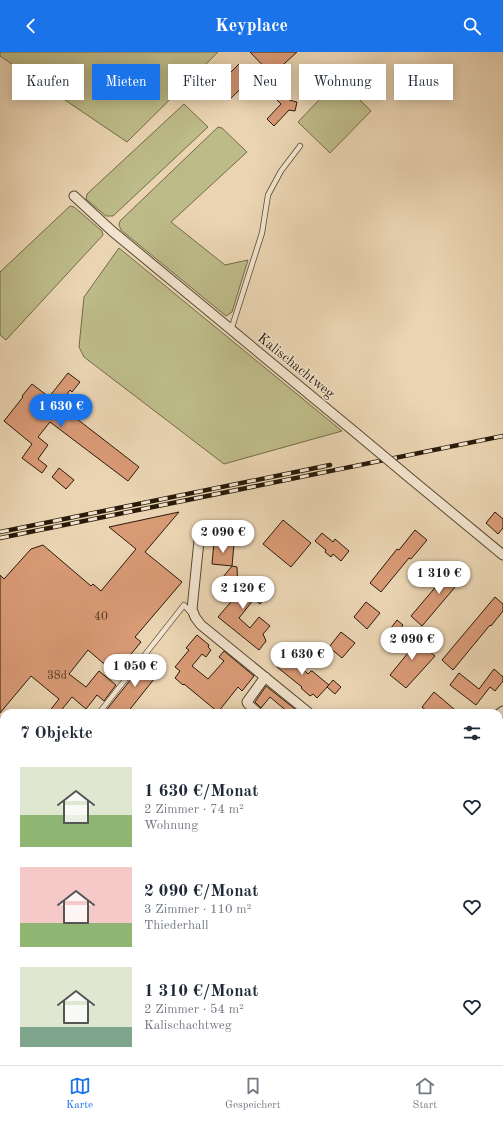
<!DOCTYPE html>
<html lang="de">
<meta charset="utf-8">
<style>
body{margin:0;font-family:"Old Standard TT",serif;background:#f6f6f7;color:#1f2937;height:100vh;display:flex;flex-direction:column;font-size:15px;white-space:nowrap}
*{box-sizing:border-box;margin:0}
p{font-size:13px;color:#747a83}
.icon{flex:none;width:22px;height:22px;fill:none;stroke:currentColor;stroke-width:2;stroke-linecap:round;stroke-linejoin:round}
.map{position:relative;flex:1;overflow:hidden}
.side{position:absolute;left:0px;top:657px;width:503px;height:356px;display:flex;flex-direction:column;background:#fff;border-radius:12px 12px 0 0;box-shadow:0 2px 10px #0003}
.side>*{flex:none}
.guide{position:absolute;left:12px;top:12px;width:479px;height:36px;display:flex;gap:8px}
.price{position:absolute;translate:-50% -34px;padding:0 9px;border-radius:14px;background:#fff;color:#222;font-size:13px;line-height:26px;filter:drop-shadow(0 1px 2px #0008)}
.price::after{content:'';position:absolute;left:50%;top:24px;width:12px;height:9px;margin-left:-6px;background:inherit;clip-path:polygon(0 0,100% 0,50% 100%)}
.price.on{background:#1a73e8;color:#fff}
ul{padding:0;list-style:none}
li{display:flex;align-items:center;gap:12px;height:100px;padding:0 20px}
li span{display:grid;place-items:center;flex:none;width:112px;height:80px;border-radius:0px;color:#555}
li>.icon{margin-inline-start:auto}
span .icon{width:48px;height:48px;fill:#fffc;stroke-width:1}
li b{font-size:17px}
h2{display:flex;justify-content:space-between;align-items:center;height:48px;padding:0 20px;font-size:17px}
.pill{padding:0 14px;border-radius:0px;background:#fff;box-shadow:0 2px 10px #0003;font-size:14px;line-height:36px}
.pill.on{background:#1a73e8;color:#fff}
header{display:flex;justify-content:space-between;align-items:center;height:52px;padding:0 20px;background:#1a73e8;color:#fff;font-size:18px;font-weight:700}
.tab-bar{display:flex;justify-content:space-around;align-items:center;height:56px;border-top:1px solid #e0e1e3;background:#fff;font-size:11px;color:#747a83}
.tab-bar a{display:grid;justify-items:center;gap:2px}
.tab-bar .on{color:#1a73e8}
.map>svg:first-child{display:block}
.green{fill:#bdbb88;stroke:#736a48}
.building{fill:#d99a76;stroke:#291a09}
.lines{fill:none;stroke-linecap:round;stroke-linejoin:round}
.lane-casing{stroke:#594833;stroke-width:6}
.street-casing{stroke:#594833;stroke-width:11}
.lane{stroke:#f1e3cd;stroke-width:4.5}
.street{stroke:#f1e3cd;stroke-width:9}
.rail-casing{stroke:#291a09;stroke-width:4.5}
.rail{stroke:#f1e3cd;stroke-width:3;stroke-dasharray:9;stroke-linecap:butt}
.street-bridge-casing{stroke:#594833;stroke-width:11;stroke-linecap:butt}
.street-bridge{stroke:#f1e3cd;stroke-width:9}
.labels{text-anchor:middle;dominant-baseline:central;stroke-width:3;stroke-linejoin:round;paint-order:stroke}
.number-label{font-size:12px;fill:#553a24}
.street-label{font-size:14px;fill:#291a09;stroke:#f1e3cd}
</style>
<header><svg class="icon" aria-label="back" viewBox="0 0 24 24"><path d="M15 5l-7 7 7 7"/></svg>Keyplace<svg class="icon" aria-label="search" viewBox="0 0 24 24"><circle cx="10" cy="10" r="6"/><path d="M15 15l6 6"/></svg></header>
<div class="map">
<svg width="503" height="1013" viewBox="0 0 503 1013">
<rect width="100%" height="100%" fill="#ead4b2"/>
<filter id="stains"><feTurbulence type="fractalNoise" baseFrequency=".005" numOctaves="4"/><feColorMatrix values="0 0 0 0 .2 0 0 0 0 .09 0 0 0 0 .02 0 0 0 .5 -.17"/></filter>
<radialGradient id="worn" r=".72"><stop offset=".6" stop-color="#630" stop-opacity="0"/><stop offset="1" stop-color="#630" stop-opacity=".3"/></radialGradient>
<g class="green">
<path d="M0,0H218L127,90L0,4Z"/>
<path d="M339,27L371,59L330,101L298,70Z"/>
<path d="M184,52L208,75L113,164H106L86,147L87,142Z"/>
<path d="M218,75L222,76L247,100L171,170L225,213L248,208L232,260L226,264L121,178L119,173L120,169Z"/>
<path d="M70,154L74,155L102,179L103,183L6,288L0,283V220Z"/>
<path d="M119,196L342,379L224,412L84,305L79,295L84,245Z"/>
<path d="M0,996L4,999V1009H16L21,1013H0Z"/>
</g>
<g class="building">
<path d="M250,0H297L272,23Z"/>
<path d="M239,12L252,26L229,48L216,35Z"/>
<path d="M278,37L289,48L297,50L295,59L289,58L274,74L267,67L281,52L272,43Z"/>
<path d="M68,321L80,330L72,340L70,338L59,353L139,415L128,429L50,370L38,385L48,393L38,407L47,414L42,421L22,406L32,392L4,369L23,345L22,344L32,332L49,345Z"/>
<path d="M59,416L74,428L66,437L52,425Z"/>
<path d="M179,460L145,500L182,530L135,585L141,590L127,607L126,606L122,611L117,607L112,613L103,611L88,598L69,622L86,635L99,619L116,633L104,649L97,643L86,657L72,645L59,661H48L59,647L31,624L0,661V523L4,527L31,497L43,493L91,534L93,532L101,539L136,497L109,475Z"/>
<path d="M495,460L503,467V476L498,482L486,471Z"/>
<path d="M283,468L311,491L291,515L263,492Z"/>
<path d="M415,478L427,488L411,507L409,506L381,540L370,531L397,497L399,498Z"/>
<path d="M322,481L333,490L335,487L349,499L341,509L333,502L331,505L325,500L326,498L315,489Z"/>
<path d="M214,490L234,492L232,514L212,512Z"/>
<path d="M455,512L467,521L422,574L411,564Z"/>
<path d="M232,514L237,515L238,542L247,531L265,546L260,552L254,547L239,566L250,576L259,565L270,574L263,582L266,589L259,598L218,565L236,544L219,530Z"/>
<path d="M495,545L503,552V559L491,574L490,573L453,618L442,608Z"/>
<path d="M366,550L380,561L367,577L354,565Z"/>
<path d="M397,568L403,573L397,581L391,576Z"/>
<path d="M341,580L355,591L342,606L329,595Z"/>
<path d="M407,581L435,604L406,636L390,623L408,601L398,592Z"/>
<path d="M197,583L209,593L208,595L211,598L206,605L202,602L192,614L208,627L224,609L219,605L224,599L254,624L242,639L238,635L218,660L184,632L183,633L175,626L180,619L175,615L189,598L186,596Z"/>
<path d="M291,598L301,606L296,611L308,622L311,619H312L329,633L317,646L313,642L310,644L301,636L302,635L277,615Z"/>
<path d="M148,606L162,617L127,661H104Z"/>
<path d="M494,617L503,625V629L495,639L490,635L476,653L450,633L459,621L479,637Z"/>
<path d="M333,628L341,635L335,642L327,635Z"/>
<path d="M266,634L300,661H289L270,645L261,656L255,650Z"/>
<path d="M434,640L454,657L451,661H429L422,655Z"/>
</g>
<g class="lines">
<defs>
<g id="lane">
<path d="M231,278L262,181L268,143L281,119L300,94"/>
<path d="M99,661L184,553L191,561"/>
</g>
<g id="street">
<path d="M74,144L112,179L356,381"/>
<path d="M411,427L503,503"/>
<path d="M200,479L192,557L195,565L201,573L309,661"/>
<path d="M258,661L248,652L247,650L265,625"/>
<path d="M499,662L503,659"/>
<path d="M0,860L4,864"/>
<path d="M100,1009L101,1013"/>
<path d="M328,1009L330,1013"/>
</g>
</defs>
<use href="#lane" class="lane-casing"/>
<use href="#street" class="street-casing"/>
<use href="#lane" class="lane"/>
<use href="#street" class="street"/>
<defs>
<g id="rail">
<path d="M0,480L330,413"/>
<path d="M0,486L503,384"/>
</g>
</defs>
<use href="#rail" class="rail-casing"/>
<use href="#rail" class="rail"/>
<defs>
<path id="street-bridge" d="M356,381L411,427"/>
</defs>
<use href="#street-bridge" class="street-bridge-casing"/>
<use href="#street-bridge" class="street-bridge"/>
</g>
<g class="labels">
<g class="number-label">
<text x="101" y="565">40</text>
<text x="57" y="624">38d</text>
</g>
<g class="street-label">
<text transform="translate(296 314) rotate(39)">Kalischachtweg</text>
</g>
</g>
<rect width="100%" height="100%" filter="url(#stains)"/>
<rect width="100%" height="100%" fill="url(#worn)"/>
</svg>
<b class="price on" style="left:61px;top:376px">1 630 €</b>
<b class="price" style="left:223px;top:502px">2 090 €</b>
<b class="price" style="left:439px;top:543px">1 310 €</b>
<b class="price" style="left:243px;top:558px">2 120 €</b>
<b class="price" style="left:412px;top:609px">2 090 €</b>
<b class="price" style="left:302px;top:624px">1 630 €</b>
<b class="price" style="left:135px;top:636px">1 050 €</b>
<div class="guide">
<a class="pill">Kaufen</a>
<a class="pill on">Mieten</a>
<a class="pill">Filter</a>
<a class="pill">Neu</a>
<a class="pill">Wohnung</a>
<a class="pill">Haus</a>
</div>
<section class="side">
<h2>7 Objekte<svg class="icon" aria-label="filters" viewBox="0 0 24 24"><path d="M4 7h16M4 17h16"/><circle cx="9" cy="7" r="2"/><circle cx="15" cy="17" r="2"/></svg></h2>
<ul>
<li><span style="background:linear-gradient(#dfe7d0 60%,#8fb573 0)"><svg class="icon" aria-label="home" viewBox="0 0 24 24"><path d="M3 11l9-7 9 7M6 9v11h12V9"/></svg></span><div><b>1 630 €/Monat</b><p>2 Zimmer · 74 m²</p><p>Wohnung</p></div><svg class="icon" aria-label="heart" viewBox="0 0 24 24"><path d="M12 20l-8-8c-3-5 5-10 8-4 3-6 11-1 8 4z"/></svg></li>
<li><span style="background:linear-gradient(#f6c9c9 70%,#8fb573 0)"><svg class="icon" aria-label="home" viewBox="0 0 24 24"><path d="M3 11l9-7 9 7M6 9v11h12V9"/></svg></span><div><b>2 090 €/Monat</b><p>3 Zimmer · 110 m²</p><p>Thiederhall</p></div><svg class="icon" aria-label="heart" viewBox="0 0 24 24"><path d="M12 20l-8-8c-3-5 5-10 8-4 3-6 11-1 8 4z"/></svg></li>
<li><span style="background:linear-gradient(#dfe7d0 75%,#7fa58c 0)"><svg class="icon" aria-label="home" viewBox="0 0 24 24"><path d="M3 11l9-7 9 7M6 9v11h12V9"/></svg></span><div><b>1 310 €/Monat</b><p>2 Zimmer · 54 m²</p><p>Kalischachtweg</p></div><svg class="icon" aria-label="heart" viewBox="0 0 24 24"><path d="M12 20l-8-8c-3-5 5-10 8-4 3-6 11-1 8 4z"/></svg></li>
</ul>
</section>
</div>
<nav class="tab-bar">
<a class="on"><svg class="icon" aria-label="map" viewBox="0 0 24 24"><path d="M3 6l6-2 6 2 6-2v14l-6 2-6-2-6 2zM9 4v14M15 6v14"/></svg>Karte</a>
<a><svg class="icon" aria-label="saved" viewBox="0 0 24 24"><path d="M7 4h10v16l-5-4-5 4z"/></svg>Gespeichert</a>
<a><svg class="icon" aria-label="home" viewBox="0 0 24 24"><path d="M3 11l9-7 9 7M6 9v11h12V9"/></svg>Start</a>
</nav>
